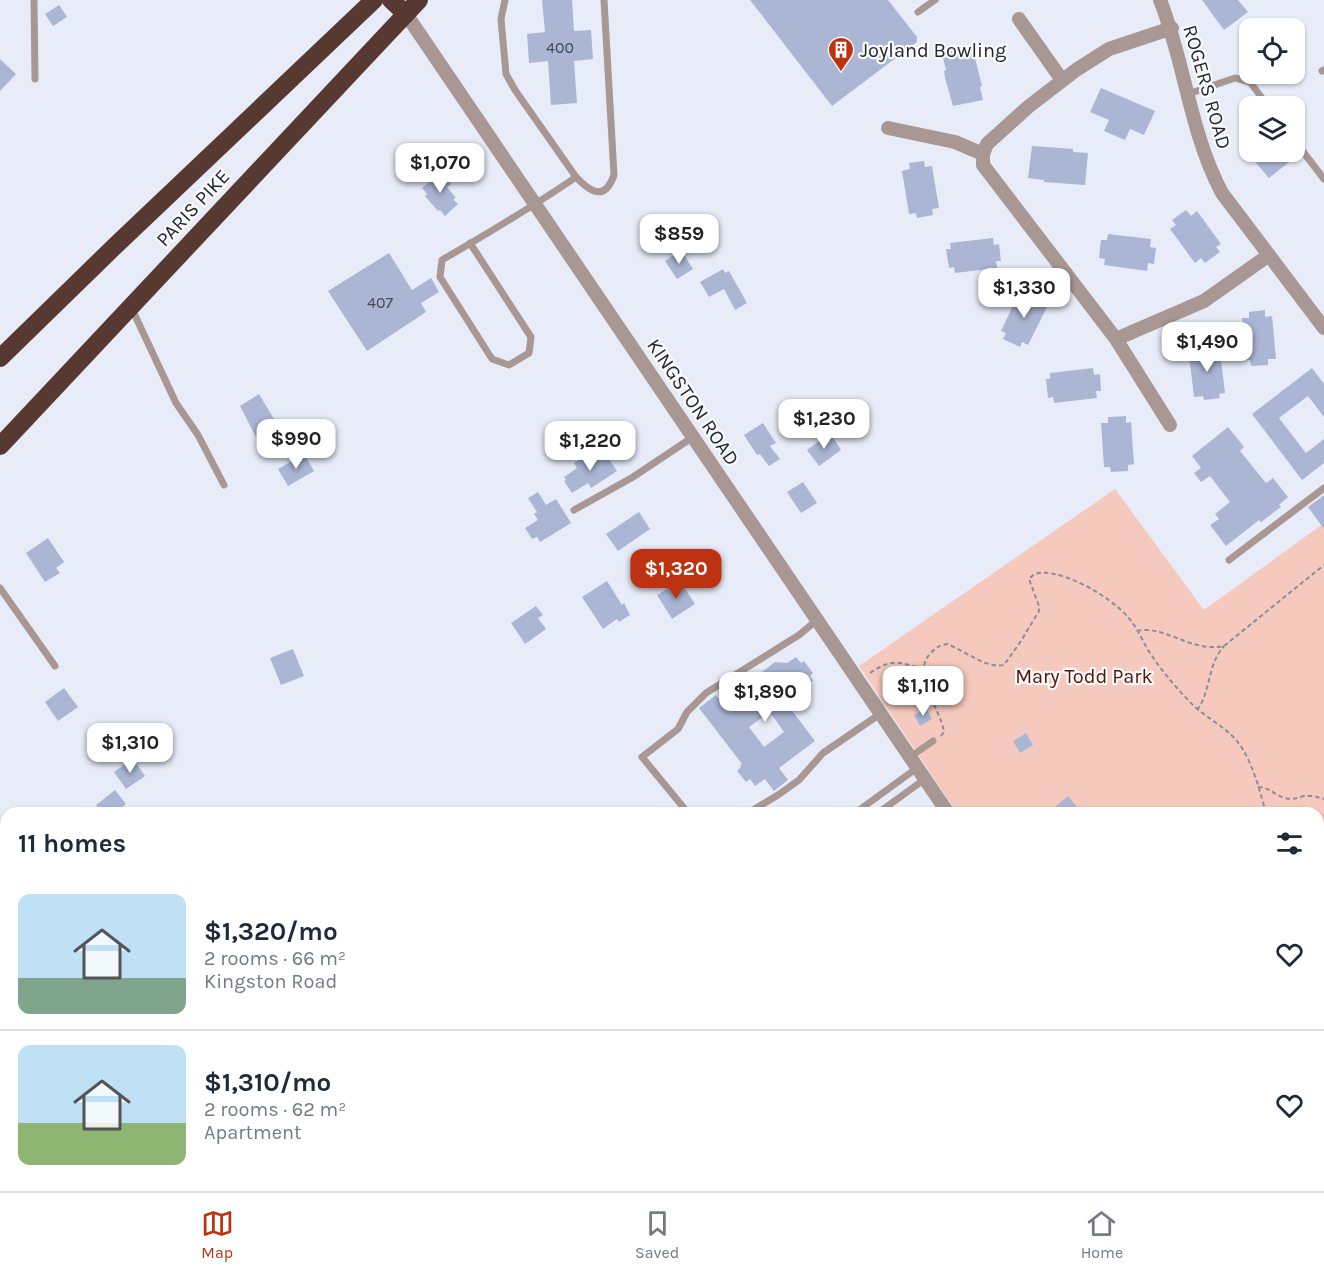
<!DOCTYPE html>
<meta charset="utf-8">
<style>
body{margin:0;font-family:Karla,sans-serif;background:#f6f6f7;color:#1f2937;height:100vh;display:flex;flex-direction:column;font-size:22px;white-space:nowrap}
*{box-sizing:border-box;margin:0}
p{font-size:20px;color:#747a83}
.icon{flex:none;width:33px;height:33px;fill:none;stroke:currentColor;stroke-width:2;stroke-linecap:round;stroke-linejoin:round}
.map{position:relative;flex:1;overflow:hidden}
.details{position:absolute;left:0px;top:807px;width:1324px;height:384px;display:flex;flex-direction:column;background:#fff;border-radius:18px 18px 0 0;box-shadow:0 2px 4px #0004}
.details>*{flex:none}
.tools{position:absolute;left:1239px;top:18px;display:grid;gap:12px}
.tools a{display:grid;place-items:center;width:66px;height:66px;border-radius:12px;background:#fff;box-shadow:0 2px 4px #0004;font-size:30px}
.price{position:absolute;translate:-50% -51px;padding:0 14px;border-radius:12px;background:#fff;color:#222;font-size:20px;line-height:39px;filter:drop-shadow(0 2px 3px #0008)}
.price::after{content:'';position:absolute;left:50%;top:36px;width:18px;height:14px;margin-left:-9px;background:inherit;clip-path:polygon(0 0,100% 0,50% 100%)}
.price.current{background:#bd3311;color:#fff}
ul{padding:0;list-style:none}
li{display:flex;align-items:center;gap:18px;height:150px;padding:0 18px}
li+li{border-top:2px solid #e0e1e3}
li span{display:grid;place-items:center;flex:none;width:168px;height:120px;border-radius:12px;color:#555}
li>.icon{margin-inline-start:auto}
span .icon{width:72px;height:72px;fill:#fffc;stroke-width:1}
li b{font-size:26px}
h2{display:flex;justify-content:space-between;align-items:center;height:72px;padding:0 18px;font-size:26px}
.menu{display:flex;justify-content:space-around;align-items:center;height:84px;border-top:2px solid #e0e1e3;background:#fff;font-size:16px;color:#747a83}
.menu a{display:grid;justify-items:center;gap:3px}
.menu .current{color:#bd3311}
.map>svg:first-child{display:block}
.green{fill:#f6c9be}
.building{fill:#abb6d5;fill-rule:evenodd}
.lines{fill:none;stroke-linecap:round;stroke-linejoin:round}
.path{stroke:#8a8e9a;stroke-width:2;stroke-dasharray:4.5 3;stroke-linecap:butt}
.lane{stroke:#a89793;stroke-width:7}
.street{stroke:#a89793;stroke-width:14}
.highway{stroke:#583932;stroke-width:18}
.labels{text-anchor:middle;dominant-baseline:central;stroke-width:4.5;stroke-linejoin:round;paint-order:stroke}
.number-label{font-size:16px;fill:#444a5a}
.poi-label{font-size:20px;fill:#222631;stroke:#fafafa;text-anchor:start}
.street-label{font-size:20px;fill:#222631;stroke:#fafafa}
.park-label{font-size:20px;fill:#521407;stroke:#fafafa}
</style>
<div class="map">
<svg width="1324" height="1191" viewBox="0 0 1324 1191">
<rect width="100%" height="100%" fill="#e8ecf9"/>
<path class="green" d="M1115,489L1204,610L1324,523V1027L1319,1031L1318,813H957L859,666Z"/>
<g class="building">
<path d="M542,0H572L574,31L591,30L593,59L574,61L577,103L551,105L548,61L529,63L527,34L545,32Z"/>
<path d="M750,0H888L917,37V42L832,106Z"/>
<path d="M1202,0H1238L1248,12L1224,30Z"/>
<path d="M59,5L67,17L53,26L45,14Z"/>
<path d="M972,46L982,86L980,87L983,100L953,106L945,78L944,71L946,70L942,53Z"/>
<path d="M0,59L16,74L0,91Z"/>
<path d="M1101,88L1155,111L1144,135L1130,129L1125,140L1104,131L1109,120L1090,112Z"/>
<path d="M1032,146L1073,149V152L1088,153L1085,185L1044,182V180L1028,178Z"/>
<path d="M1256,152H1287L1293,159L1269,178L1250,156Z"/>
<path d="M924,161L925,167L932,166L939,208L932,209L933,215L917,218L916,213L909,214L902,171L910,169L909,163Z"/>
<path d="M442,172L451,184L447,187L456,198L453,199L458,204L445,216L440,210L438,211L425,196L427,194L422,188Z"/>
<path d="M1186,210L1191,216L1197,211L1221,244L1216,247L1220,252L1205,263L1201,258L1195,263L1170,229L1176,225L1172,220Z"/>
<path d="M1108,234L1151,239L1150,247L1156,248L1154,264L1148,263L1147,271L1104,265L1105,259L1099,258L1101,240H1107Z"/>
<path d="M993,238L994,245L999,244L1001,261H996L997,268L955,273L954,267L949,268L946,249H951L950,243Z"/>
<path d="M681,250L693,269L677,279L665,261Z"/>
<path d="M389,253L412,290L431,278L439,292L421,303L426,312L367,351L328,291Z"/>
<path d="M723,269L725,273L729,271L747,303L735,310L724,289L709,297L700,282Z"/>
<path d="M1030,292L1043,299L1041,304L1047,307L1028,345L1022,342L1020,347L1003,339L1006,333L1001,331L1019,293L1027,297Z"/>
<path d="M1265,310V317L1272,316L1276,359H1268V365L1251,366L1250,360H1244L1242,318H1249V312Z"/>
<path d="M1212,346V352L1220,351L1225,393L1219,394L1220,398L1204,400L1203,396L1194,397L1189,354L1195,353V348Z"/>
<path d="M1093,368L1094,375L1100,374L1101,391H1096L1097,398L1054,403L1053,397L1048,398L1046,379H1050V373Z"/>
<path d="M1312,368L1324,384V417L1308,396L1279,418L1306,453L1324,439V463L1302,480L1252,414Z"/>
<path d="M259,394L277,424L256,437L240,406Z"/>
<path d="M1126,416V423L1131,422L1134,464L1128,465V471L1111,472L1110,467H1104L1101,423H1108V417Z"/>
<path d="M763,423L776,443L770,446L780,459L769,466L760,454L757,455L744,435Z"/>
<path d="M1228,427L1244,447L1240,451L1266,483L1273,478L1288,497L1279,505L1281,507L1261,522L1259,520L1226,546L1210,525L1219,519L1215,514L1230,502L1210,476L1201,482L1194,473L1201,468L1192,456Z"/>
<path d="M830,433L841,450L819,466L807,450Z"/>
<path d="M605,453L617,471L591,488L588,483L572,493L564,481L566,480L564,477L577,468L574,463L588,454L593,461Z"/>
<path d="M304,454L314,471L288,486L278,469Z"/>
<path d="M803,482L817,503L801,513L787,492Z"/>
<path d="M538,492L546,505L556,499L571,523L540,542L537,537L532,539L525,528L538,520L534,514L537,512L528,498Z"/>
<path d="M1324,495V529L1308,507Z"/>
<path d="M639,512L650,529L618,551L606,534Z"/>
<path d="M48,538L64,562L56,568L60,573L45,582L26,553Z"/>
<path d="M607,581L622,605L624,603L630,615L619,622L617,619L603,629L582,597Z"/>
<path d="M680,581L695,604L672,619L657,595Z"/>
<path d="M536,606L543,615L538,618L546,629L525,644L511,623Z"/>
<path d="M293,649L304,676L281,685L270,658Z"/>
<path d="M796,657L801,663L804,661L813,673L810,676L813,681L804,687L803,699L790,708L815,741L779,768L788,780L774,791L765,779L755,786L750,779L746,782L737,771L741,767L740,765L742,764L699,708L716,695L726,708L759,685L762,672L775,662L787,663ZM770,712L784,732L764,747L749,727Z"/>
<path d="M64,688L78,707L58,721L45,702Z"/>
<path d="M926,708L932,719L920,726L914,715Z"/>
<path d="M1026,733L1033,745L1020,753L1013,741Z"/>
<path d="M133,759L145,776L126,789L114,772Z"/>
<path d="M115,790L126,804L115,813H102L96,805Z"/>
<path d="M1068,796L1077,807L1071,813H1063L1056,806Z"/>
</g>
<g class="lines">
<g class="path">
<path d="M1137,631C1163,624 1191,653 1224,646L1324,565"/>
<path d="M870,673C892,658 899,662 923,669"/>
<path d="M1197,710C1211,692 1207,665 1224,646"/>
<path d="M941,736L944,732C941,710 910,672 931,653C935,648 940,645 947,644C964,650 986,669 1004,665L1021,641L1039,611V606L1029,579C1036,571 1044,572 1054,574C1080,579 1120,603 1134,625C1140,634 1144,644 1150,653C1161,670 1174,685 1188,700C1204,718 1229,727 1242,748C1254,767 1260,792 1266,813"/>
<path d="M1258,787C1269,787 1274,795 1285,798C1293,800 1297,798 1304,796C1311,795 1318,797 1324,799"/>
</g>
<g class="lane">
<path d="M34,0L35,79"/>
<path d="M505,0L501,19L506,74L515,90L576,177C591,193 605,201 614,175L604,0"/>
<path d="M918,12L935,0"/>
<path d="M1322,71L1324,70"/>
<path d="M1188,94L1235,78L1250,82L1268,106"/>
<path d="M1294,140L1324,179"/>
<path d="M470,243L531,337L529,353L509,365L492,359L440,277L442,260C488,233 533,207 576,177"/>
<path d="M132,309L176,403L198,435L224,485"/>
<path d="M574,510L633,477L693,437"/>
<path d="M1229,560L1324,488"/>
<path d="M0,588L55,666"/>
<path d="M910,757L933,741"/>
<path d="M688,813L642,757L678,729L687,712L706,693L799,635L817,620"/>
<path d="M748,813L778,795L799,780L823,753L880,714"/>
<path d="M855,813L917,768"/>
<path d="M878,813L925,779"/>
</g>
<g class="street">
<path d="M1160,0C1185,63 1190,133 1222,193L1324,328"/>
<path d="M406,14L948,813"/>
<path d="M1019,19L1062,80"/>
<path d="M888,128L955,142L983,154"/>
<path d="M1116,339L1204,301L1269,255"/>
<path d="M1170,425L1116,339L983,165V154L987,144L1028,107L1076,70L1109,49L1172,28"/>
<path d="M1318,1168L1324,1164"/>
<path d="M1200,1185L1204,1191"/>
<path d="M1285,1191L1294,1185"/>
</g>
<g class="highway">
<path d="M391,0L406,14"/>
<path d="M0,358L115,246L374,0"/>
<path d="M0,446L419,0"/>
</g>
</g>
<defs>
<symbol id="building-pin" viewBox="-11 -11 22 30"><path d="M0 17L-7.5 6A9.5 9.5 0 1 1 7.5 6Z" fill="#bd3311" stroke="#fafafa"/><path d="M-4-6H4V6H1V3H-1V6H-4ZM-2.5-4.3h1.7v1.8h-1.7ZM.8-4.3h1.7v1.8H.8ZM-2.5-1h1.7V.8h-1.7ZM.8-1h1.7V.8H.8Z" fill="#fff"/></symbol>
</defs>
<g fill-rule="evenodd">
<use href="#building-pin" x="826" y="35" width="30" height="40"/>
</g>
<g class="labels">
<g class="number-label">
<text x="560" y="47">400</text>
<text x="380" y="302">407</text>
</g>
<g class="poi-label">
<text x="860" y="50">Joyland Bowling</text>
</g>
<g class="street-label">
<text transform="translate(1207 87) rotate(74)">ROGERS ROAD</text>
<text transform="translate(193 208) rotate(-47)">PARIS PIKE</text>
<text transform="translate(693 402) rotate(56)">KINGSTON ROAD</text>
</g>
<g class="park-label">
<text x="1084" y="676">Mary Todd Park</text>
</g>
</g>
</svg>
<div class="tools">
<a><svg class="icon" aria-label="locate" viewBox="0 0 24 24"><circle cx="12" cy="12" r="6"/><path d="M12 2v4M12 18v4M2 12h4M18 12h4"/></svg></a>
<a><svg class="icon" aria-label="layers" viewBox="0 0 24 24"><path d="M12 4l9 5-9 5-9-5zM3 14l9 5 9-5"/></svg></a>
</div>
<b class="price" style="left:440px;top:194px">$1,070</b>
<b class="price" style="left:679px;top:265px">$859</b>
<b class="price" style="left:1024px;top:319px">$1,330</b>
<b class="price" style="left:1207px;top:373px">$1,490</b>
<b class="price" style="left:824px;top:450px">$1,230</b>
<b class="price" style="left:296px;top:470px">$990</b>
<b class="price" style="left:590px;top:472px">$1,220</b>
<b class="price current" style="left:676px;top:600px">$1,320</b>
<b class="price" style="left:923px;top:717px">$1,110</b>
<b class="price" style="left:765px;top:723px">$1,890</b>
<b class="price" style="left:130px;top:774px">$1,310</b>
<section class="details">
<h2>11 homes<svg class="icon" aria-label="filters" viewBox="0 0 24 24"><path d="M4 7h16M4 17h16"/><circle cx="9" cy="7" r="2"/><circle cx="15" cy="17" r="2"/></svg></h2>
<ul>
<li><span style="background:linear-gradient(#bfe0f5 70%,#7fa58c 0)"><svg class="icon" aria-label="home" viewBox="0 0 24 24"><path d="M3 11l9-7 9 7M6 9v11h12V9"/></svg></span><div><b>$1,320/mo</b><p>2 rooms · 66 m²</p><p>Kingston Road</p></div><svg class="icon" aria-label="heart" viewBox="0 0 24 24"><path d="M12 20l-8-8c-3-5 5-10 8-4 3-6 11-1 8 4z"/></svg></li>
<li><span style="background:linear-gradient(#bfe0f5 65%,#8fb573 0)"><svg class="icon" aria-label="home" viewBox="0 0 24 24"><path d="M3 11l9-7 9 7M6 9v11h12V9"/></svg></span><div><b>$1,310/mo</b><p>2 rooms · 62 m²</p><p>Apartment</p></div><svg class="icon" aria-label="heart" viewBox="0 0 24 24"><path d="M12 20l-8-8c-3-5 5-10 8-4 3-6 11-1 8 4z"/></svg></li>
</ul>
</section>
</div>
<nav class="menu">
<a class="current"><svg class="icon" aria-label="map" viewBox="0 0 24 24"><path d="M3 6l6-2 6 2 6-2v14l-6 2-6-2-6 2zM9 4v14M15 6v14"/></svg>Map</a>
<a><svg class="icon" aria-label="saved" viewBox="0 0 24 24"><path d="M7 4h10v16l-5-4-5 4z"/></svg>Saved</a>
<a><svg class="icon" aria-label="home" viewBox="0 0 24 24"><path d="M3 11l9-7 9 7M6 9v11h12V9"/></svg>Home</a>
</nav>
